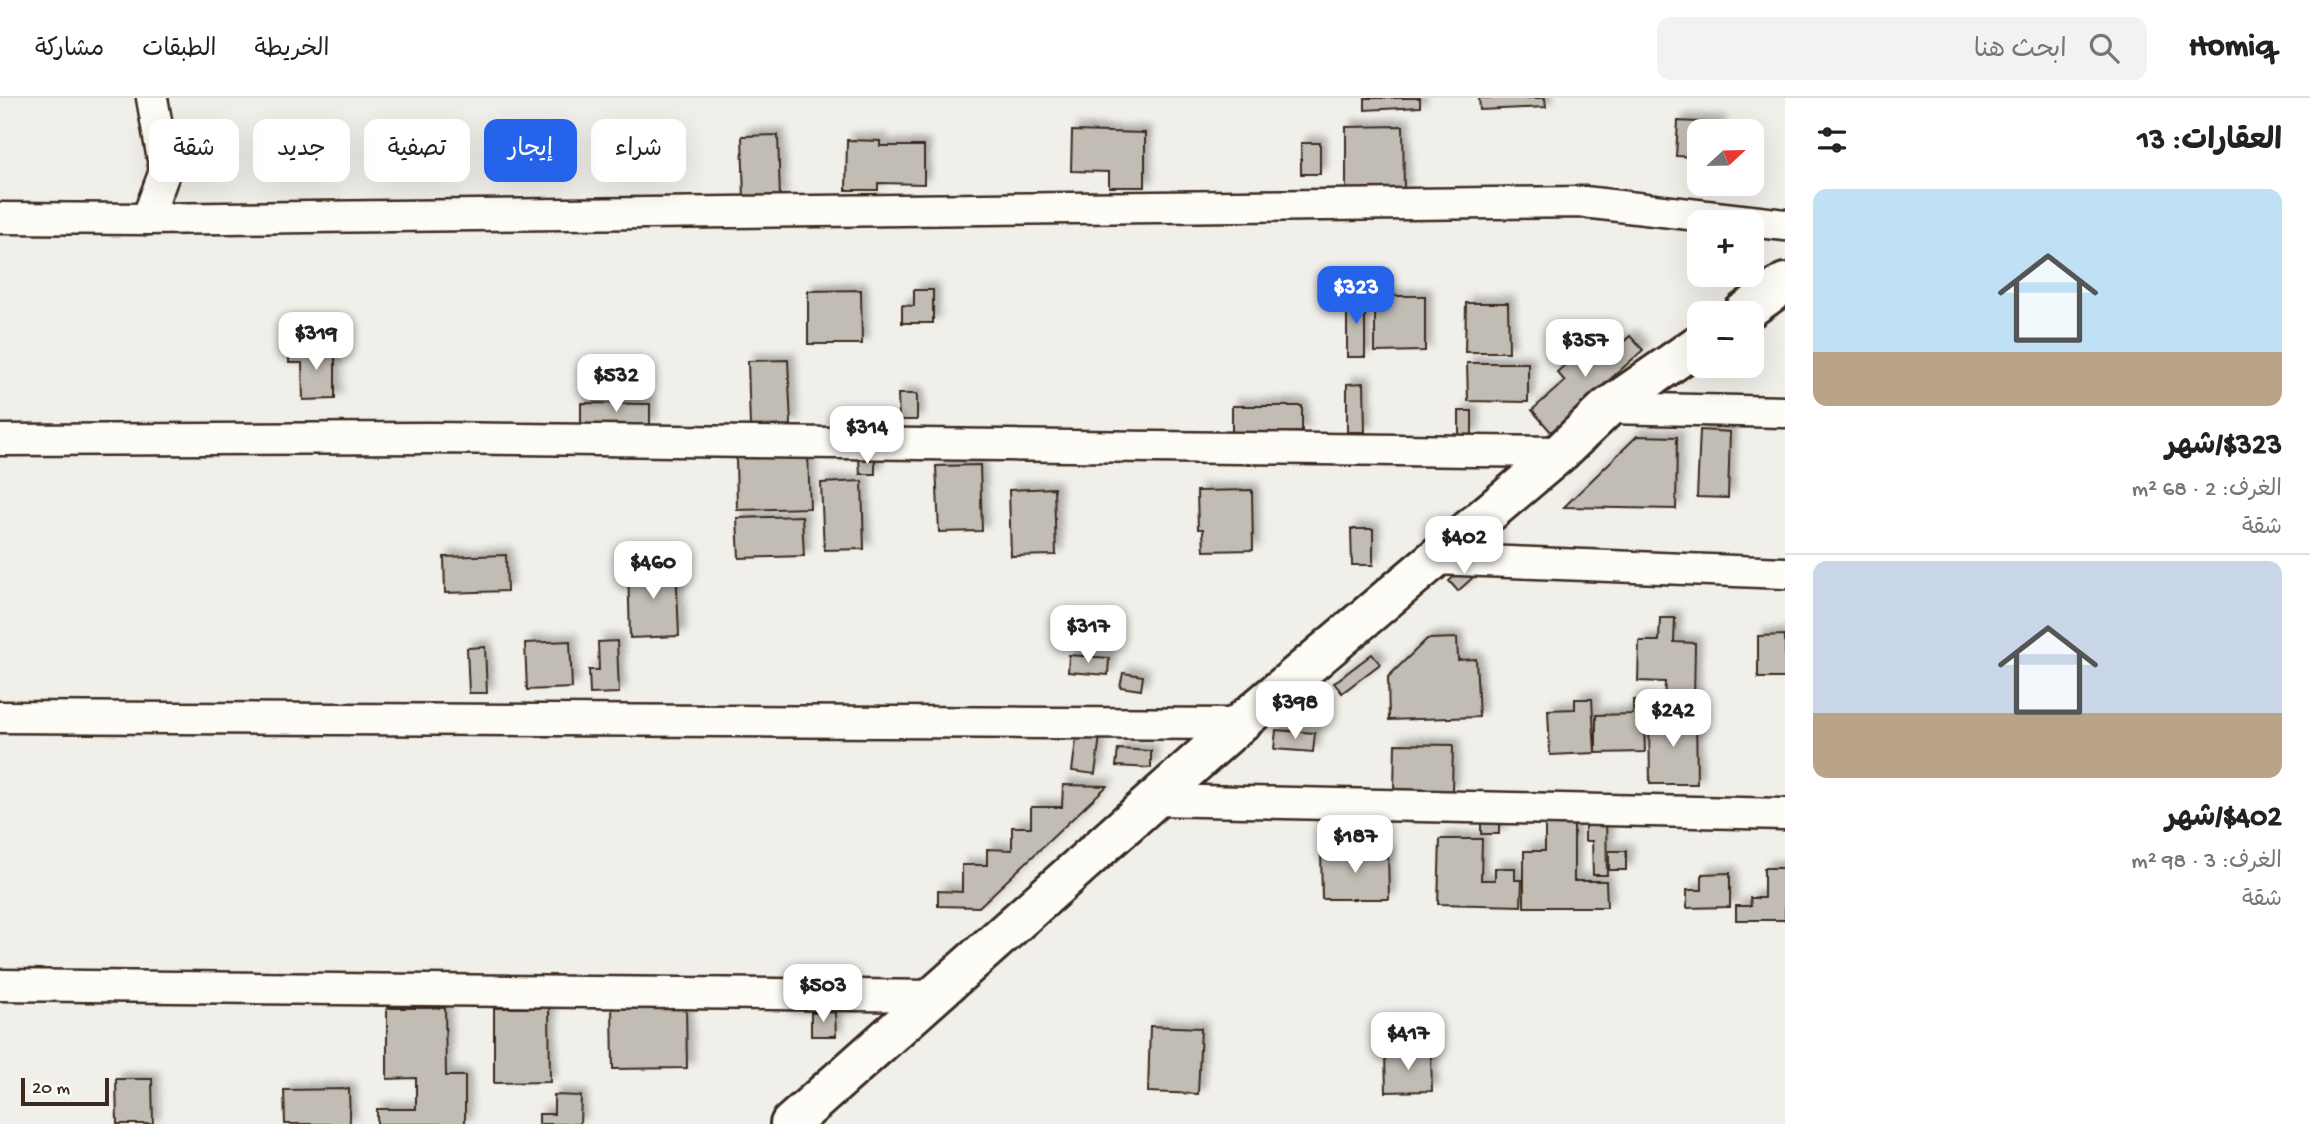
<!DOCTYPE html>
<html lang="ar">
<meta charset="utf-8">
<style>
body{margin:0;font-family:"Gochi Hand","Playpen Sans Arabic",sans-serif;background:#f2f2f2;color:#222;direction:rtl;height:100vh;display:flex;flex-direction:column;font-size:26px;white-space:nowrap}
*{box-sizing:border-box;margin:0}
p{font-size:23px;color:#767676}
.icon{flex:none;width:38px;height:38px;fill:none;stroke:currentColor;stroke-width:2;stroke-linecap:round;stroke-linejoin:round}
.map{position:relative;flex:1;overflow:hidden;direction:ltr}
.details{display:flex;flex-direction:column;background:#fff;width:525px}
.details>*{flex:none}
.banner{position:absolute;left:21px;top:21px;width:665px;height:63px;direction:rtl;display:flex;gap:14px}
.needle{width:46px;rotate:68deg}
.tools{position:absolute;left:1687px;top:21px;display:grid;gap:14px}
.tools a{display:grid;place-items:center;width:77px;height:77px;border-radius:14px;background:#fff;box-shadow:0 7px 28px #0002;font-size:35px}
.scale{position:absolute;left:21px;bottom:18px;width:88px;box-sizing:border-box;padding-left:7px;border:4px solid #3b2a1e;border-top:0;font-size:19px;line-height:24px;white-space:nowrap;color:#3b2a1e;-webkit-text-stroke:5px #fdfcf7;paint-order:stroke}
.price{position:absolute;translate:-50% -60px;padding:0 16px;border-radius:14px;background:#fff;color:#222;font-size:23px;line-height:46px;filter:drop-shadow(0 2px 4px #0008)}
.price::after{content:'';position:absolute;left:50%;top:42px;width:21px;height:16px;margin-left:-10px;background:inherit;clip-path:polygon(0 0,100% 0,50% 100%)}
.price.on{background:#2563eb;color:#fff}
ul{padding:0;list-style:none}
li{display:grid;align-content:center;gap:14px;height:371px;padding:0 28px}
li+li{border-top:2px solid #e0e0e0}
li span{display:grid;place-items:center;height:217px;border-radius:14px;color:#555}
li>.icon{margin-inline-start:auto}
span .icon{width:126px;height:126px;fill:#fffc;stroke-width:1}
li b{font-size:30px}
h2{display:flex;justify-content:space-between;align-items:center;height:84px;padding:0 28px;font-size:30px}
.pill{padding:0 24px;border-radius:14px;background:#fff;box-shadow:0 7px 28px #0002;font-size:24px;line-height:63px}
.pill.on{background:#2563eb;color:#fff}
header{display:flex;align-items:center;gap:42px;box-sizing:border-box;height:98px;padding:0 35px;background:#fff;border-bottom:2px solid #e0e0e0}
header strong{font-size:33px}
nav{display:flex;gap:38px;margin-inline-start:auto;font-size:24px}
.search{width:490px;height:63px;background:#f2f2f2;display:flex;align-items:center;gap:18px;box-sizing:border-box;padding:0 24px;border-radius:14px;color:#767676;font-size:26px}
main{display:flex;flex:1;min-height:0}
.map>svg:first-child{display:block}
.building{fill:#c1bcb4;stroke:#3b2a1e;stroke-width:2;filter:url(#shadow)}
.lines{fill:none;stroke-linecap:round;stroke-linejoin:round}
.street-casing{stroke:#3b2a1e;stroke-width:35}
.secondary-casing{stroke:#3b2a1e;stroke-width:44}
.street{stroke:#fdfcf7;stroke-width:30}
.secondary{stroke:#fdfcf7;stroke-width:38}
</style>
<header>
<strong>Homiq</strong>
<div class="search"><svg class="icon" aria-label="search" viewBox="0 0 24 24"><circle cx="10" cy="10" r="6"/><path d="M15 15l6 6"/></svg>ابحث هنا</div>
<nav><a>الخريطة</a><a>الطبقات</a><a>مشاركة</a></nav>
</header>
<main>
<section class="details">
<h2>العقارات: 13<svg class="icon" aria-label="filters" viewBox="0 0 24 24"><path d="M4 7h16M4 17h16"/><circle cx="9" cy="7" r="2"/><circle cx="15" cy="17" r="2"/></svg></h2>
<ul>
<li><span style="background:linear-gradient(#bfe0f5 75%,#b9a48a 0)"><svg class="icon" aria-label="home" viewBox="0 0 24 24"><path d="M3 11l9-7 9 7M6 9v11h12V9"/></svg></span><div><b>$323/شهر</b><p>الغرف: 2 · 68 m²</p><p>شقة</p></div></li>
<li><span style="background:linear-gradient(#c9d6e8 70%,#b9a48a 0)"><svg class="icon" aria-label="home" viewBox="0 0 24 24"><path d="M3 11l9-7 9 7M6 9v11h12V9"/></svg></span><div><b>$402/شهر</b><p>الغرف: 3 · 98 m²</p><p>شقة</p></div></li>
</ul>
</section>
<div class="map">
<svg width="1785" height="1026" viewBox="0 0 1785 1026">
<defs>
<filter id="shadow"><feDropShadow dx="6" dy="-6" stdDeviation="3.5" flood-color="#0004"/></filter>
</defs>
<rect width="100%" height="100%" fill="#f1efea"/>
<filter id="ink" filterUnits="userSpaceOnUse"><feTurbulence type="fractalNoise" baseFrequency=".0143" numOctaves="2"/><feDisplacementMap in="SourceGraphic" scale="14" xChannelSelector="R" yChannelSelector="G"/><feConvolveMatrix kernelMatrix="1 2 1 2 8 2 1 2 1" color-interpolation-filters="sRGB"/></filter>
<g filter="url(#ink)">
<g class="building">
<path d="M1365,0H1420V9L1365,12Z"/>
<path d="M1479,0H1545L1546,9L1480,12Z"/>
<path d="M1678,23L1719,25V33H1699V59L1676,58Z"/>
<path d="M1403,28L1404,94H1346V29Z"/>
<path d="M1072,33L1145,35V89H1109V74L1071,73Z"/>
<path d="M778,37L780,101L744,102L742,38Z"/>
<path d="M847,42L880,43V48H924V86L878,85V92H846Z"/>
<rect x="1301" y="45" width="19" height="31"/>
<path d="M861,192L862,246H808V193Z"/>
<path d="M914,192H933V225H902V207L914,208Z"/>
<rect x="1347" y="196" width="18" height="63"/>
<path d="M1375,198H1425V253L1375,254Z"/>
<path d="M1466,205H1508L1509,254H1465Z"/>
<path d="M1597,238L1612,254L1630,238L1643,252L1551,334L1532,312L1565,283L1557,274Z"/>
<path d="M289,251H335V301L303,302L302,265H289Z"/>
<path d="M788,262L791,327L750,329L748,263Z"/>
<path d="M1467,265H1528V304L1468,303Z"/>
<path d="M1364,285L1365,334H1347V286Z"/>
<path d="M898,296H917V322H899Z"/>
<path d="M581,305L650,306V327L581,326Z"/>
<rect x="1232" y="308" width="70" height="26"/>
<rect x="1459" y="313" width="13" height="24"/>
<path d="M1700,332L1730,334L1728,400L1697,399Z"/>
<path d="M1637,338L1677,339L1676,411L1564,409Z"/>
<path d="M808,357L810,410L737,412L736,359Z"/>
<path d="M859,361H875V376H860Z"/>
<path d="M980,367L982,433L939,434L936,368Z"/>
<path d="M862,383L864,451L824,452L821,385Z"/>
<path d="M1054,390L1056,457L1011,458L1009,392Z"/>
<path d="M1252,392L1253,452L1204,453L1203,431H1198L1197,393Z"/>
<path d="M802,418L804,458L739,460L737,420Z"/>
<path d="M1351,431H1373V467H1352Z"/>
<path d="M506,457L507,493L445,495L444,459Z"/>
<path d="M1470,464L1479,474L1458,493L1449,483Z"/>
<path d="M676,466L679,538L630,540L628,468Z"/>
<path d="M1660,520H1675L1674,544L1695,545L1694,604L1664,603L1665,584L1638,583L1639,543H1659Z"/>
<path d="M1785,537V580H1758V538Z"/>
<path d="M1457,540L1458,562L1476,561L1479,619L1389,622L1388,579L1427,541Z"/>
<path d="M570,543L572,590L527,592L525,545Z"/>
<path d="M617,543L619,595L590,596L589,572H599L598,544Z"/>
<path d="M485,549L487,595H469L467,550Z"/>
<path d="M1372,556L1380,566L1342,595L1334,585Z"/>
<path d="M1069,557L1109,560L1108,577L1068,574Z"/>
<path d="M1123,575L1143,578L1141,592L1120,589Z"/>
<path d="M1575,601H1592L1595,655L1550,657L1548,612L1575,611Z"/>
<path d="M1633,602H1643L1645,654L1596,655V617L1633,616Z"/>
<path d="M1649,616H1696L1697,686H1650Z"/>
<path d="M1276,632L1315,635L1313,654L1274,651Z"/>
<path d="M1077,635L1100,638L1095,676L1072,673Z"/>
<path d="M1395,646L1453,647L1452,693L1394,692Z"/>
<path d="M1118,651L1151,653V670L1116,668Z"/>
<path d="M1063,687L1107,688L979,809L938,808V793L962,794V767H987V751L1012,752V729H1031V709H1062Z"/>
<path d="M1585,719H1606L1607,777H1593L1592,743H1585Z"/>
<rect x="1481" y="720" width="18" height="16"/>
<path d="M1545,720H1574V783H1606L1607,809H1524V753H1545Z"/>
<path d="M1440,741H1482L1481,782H1495V770H1515V782H1522L1521,808L1438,806Z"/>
<path d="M1321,753H1388L1389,801H1322Z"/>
<rect x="1609" y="753" width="17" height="19"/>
<path d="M1764,770H1785V822H1736V808H1751L1750,800H1764Z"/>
<path d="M1730,775V809L1687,810V792H1702V776Z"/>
<path d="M686,907L687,970L613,971L612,908Z"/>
<path d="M387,910H445L446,978H465V1026H377V1011H416V980L387,981Z"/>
<path d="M494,910H549L550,984L494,985Z"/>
<path d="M835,914L836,938H811V915Z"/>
<path d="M1150,928L1201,930L1198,996L1148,994Z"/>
<path d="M1431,955L1432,993L1386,994L1385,956Z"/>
<path d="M116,981H152L153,1026H117Z"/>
<path d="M349,991L350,1026H285L284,992Z"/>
<path d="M554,997L581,998L580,1026H539V1016H554Z"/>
</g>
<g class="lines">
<defs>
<g id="street">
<path d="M0,120L147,121L1584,104L1785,127"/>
<path d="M147,121L165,73L152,0"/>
<path d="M1607,310L1785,314"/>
<path d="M0,342L431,340L1561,354"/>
<path d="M1435,461L1785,475"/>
<path d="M0,619L1239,626"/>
<path d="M1155,702L1785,716"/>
<path d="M0,887L935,898"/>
</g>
<g id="secondary">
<path d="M1743,215L1785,185"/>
<path d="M790,1026L1239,626L1561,354L1607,310L1699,246"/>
</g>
</defs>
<use href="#street" class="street-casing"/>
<use href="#secondary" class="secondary-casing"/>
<use href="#street" class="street"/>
<use href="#secondary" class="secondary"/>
</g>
</g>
</svg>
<div class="tools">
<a><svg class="needle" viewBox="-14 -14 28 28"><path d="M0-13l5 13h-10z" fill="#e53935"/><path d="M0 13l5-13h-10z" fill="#767676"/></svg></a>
<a>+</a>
<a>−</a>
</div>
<div class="scale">20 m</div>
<b class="price on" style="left:1356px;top:228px">$323</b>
<b class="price" style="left:316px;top:274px">$319</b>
<b class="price" style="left:1585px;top:281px">$357</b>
<b class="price" style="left:616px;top:316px">$532</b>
<b class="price" style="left:867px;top:368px">$314</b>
<b class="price" style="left:1464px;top:478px">$402</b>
<b class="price" style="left:653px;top:503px">$460</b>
<b class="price" style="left:1088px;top:567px">$317</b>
<b class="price" style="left:1295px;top:643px">$398</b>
<b class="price" style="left:1673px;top:651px">$242</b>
<b class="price" style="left:1355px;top:777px">$187</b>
<b class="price" style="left:823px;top:926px">$503</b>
<b class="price" style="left:1408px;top:974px">$417</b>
<div class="banner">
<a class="pill">شراء</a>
<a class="pill on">إيجار</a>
<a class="pill">تصفية</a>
<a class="pill">جديد</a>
<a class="pill">شقة</a>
</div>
</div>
</main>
